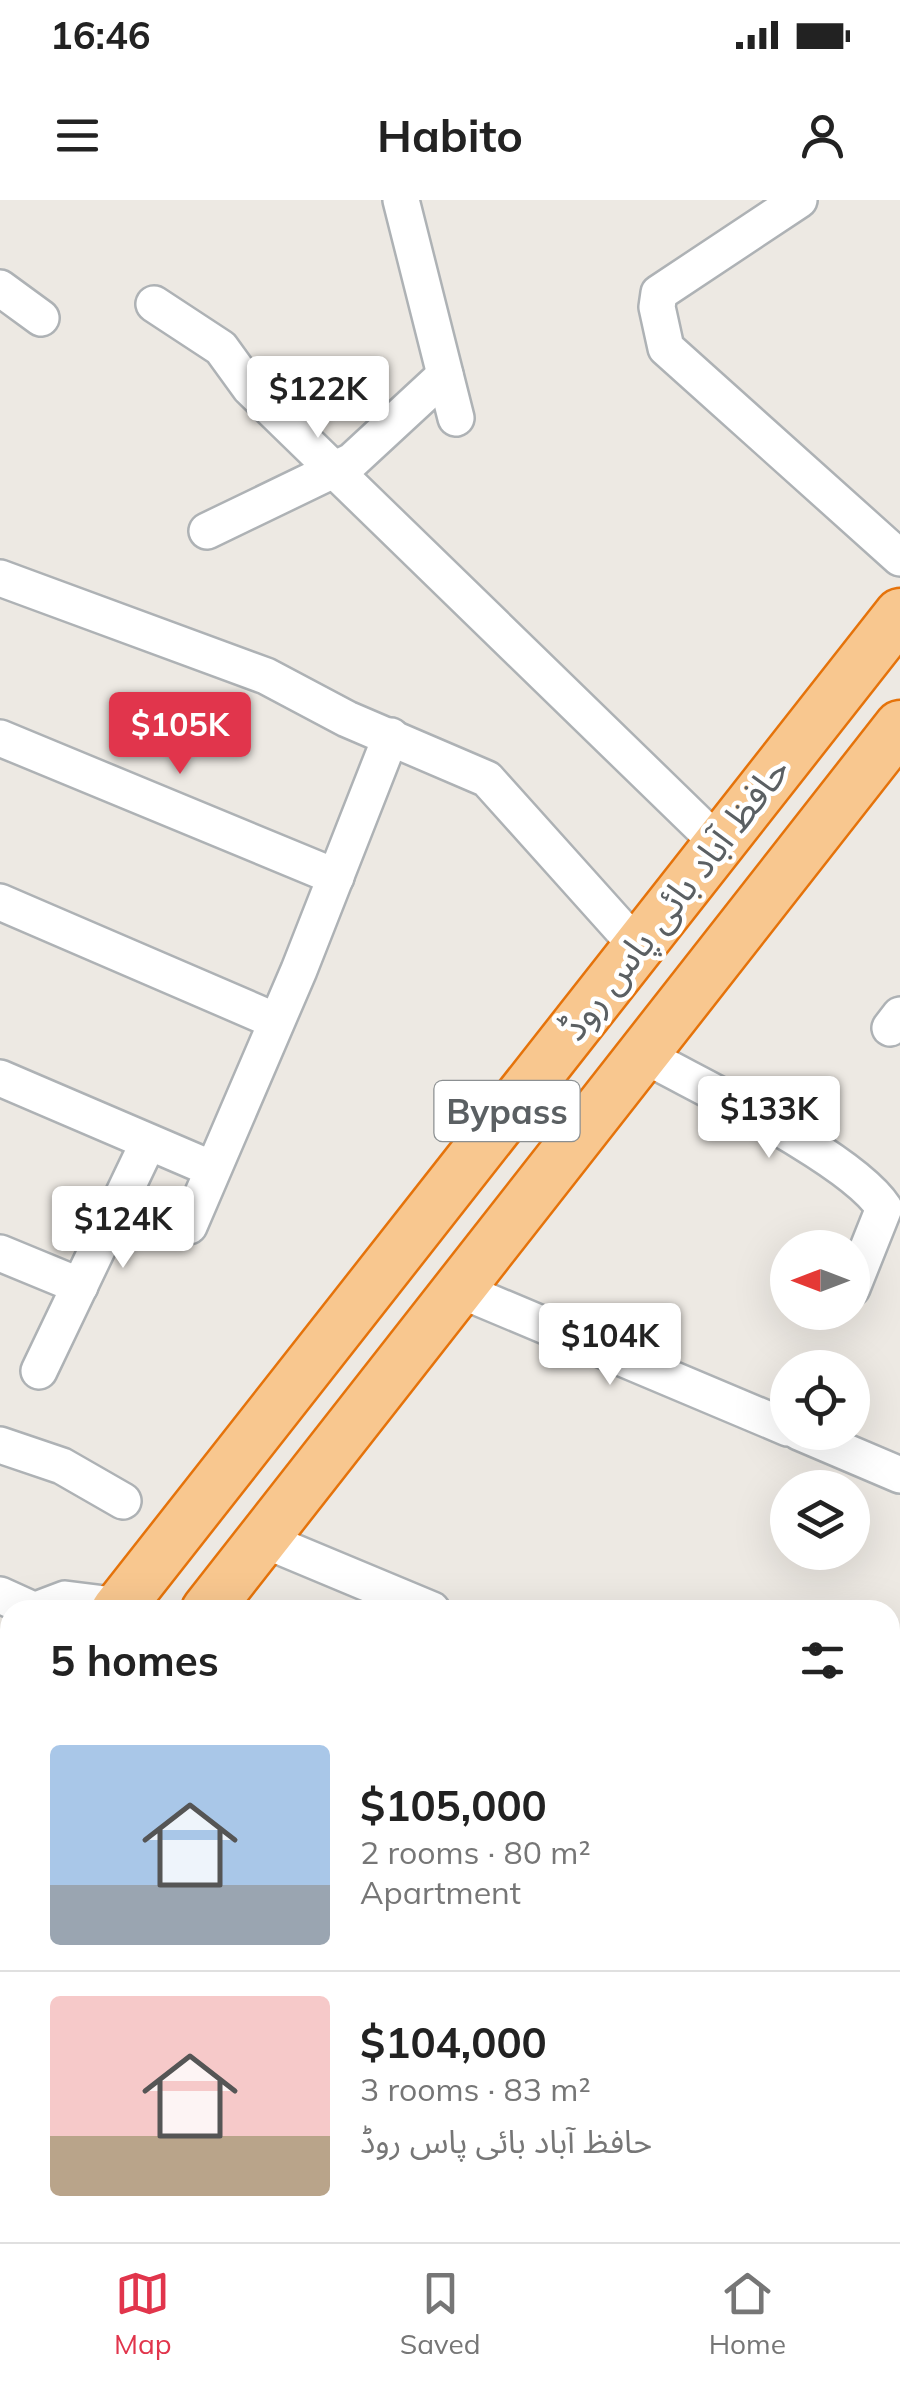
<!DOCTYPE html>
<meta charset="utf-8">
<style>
body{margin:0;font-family:Mulish,"Noto Sans Arabic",sans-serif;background:#f6f6f6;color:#222;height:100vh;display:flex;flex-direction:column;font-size:38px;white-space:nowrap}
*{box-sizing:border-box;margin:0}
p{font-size:32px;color:#767676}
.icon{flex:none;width:55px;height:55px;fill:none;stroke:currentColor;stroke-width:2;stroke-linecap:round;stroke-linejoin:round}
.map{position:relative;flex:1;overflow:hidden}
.panel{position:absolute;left:0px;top:1400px;width:900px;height:642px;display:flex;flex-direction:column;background:#fff;border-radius:30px 30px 0 0;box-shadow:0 10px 40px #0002}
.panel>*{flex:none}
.needle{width:65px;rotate:270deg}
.buttons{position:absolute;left:770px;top:1030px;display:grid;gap:20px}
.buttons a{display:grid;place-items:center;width:100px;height:100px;border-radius:50%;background:#fff;box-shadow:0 10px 40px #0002;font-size:50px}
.price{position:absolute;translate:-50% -85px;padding:0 22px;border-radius:10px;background:#fff;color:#222;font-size:32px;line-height:65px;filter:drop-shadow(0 2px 5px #0008)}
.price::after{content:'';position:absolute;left:50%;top:60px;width:30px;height:22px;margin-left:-15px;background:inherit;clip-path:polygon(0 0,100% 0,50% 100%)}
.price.selected{background:#e1354c;color:#fff}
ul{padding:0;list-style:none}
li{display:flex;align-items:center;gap:30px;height:250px;padding:0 50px}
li+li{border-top:2px solid #e0e0e0}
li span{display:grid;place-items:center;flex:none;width:280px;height:200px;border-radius:10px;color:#555}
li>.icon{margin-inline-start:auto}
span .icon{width:120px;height:120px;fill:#fffc;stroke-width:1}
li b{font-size:42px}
h2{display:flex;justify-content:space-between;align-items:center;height:120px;padding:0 50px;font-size:42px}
.status{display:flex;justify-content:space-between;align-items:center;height:70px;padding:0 50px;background:#fff;direction:ltr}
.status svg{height:28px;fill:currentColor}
header{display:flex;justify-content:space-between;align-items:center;height:130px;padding:0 50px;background:#fff;font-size:45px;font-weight:700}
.tabs{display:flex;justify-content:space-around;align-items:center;height:140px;border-top:2px solid #e0e0e0;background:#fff;font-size:28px;color:#767676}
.tabs a{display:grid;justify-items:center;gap:5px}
.tabs .selected{color:#e1354c}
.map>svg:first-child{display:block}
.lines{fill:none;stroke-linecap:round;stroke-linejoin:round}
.minor-casing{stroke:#aeb2b5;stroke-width:40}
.highway-casing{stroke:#e5730b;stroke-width:55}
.minor{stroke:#fff;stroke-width:35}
.highway{stroke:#f8c78f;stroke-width:50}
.labels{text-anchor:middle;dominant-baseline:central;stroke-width:9;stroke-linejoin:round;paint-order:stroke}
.shield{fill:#fff;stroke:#8c9092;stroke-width:2.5}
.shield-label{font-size:35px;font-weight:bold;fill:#5b6063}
.street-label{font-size:38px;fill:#5b6063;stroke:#fff}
</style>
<div class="status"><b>16:46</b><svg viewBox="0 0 49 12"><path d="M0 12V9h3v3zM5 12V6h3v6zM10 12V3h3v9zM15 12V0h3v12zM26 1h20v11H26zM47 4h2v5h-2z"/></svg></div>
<header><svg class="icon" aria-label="menu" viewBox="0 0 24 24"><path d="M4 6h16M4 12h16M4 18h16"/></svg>Habito<svg class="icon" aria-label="person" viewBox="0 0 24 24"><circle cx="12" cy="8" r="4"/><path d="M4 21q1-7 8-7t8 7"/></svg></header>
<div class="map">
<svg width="900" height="2042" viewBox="0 0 900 2042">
<rect width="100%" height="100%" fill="#ede9e3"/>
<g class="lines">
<defs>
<g id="minor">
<path d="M401,0L456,218"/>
<path d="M799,0L659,93L657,107L666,148L900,358"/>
<path d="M0,88L41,118"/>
<path d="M154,104L221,148L250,188L717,642"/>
<path d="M207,331L352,261L445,175"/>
<path d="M0,378L266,476L347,519L487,579L636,745"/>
<path d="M0,538L336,677"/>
<path d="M0,702L276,821"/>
<path d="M890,828L900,815"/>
<path d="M642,854C701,887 851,957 884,1008L852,1088"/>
<path d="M0,878L210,968"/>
<path d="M189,1026L299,770L391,536"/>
<path d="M0,1053L80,1086"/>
<path d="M458,1089L788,1228"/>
<path d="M39,1171L148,943"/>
<path d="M799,1232L900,1275"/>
<path d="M0,1245L62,1266L123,1301"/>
<path d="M262,1339L432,1410"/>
<path d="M0,1395L33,1410"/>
<path d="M36,1410L65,1399L121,1406"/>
<path d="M0,1806L10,1810"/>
<path d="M890,1959L900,1935"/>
<path d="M497,2032L521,2042"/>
<path d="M464,2042L468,2032"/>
<path d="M673,2042L677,2032"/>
<path d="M855,2042L859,2032"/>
</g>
<g id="highway">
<path d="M117,1410L900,414"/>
<path d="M207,1410L900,526"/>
<path d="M0,1559L10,1547"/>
<path d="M0,1674L10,1661"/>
</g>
</defs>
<use href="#minor" class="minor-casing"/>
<use href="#highway" class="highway-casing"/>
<use href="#minor" class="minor"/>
<use href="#highway" class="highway"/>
</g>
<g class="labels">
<rect class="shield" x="434.5" y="881" width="145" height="60" rx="8"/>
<g class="shield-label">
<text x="507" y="911">Bypass</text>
</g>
<g class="street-label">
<text transform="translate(674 698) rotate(-52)">حافظ آباد بائی پاس روڈ</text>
</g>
</g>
</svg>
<div class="buttons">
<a><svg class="needle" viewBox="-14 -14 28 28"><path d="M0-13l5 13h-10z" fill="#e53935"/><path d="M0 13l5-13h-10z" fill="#767676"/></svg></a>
<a><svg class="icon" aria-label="locate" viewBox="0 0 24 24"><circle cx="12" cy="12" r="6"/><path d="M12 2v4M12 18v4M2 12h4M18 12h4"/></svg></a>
<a><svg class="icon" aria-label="layers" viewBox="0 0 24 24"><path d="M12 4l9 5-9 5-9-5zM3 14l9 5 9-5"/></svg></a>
</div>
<b class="price" style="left:318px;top:241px">$122K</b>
<b class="price selected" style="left:180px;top:577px">$105K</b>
<b class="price" style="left:769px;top:961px">$133K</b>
<b class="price" style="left:123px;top:1071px">$124K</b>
<b class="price" style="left:610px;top:1188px">$104K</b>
<section class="panel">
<h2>5 homes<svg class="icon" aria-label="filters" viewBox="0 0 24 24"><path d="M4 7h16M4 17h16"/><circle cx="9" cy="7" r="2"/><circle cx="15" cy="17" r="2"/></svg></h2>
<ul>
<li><span style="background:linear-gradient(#a9c7e8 70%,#9aa5b1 0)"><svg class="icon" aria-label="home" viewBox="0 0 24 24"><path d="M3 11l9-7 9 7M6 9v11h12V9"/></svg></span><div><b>$105,000</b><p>2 rooms · 80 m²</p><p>Apartment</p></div></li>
<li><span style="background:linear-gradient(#f6c9c9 70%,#b9a48a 0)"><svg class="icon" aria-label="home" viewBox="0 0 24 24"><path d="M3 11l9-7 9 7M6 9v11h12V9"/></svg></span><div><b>$104,000</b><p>3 rooms · 83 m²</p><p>حافظ آباد بائی پاس روڈ</p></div></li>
</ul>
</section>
</div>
<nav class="tabs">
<a class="selected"><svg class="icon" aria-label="map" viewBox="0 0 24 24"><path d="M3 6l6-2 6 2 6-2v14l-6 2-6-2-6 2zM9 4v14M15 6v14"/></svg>Map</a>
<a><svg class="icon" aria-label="saved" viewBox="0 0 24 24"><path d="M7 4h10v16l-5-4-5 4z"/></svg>Saved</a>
<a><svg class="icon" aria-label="home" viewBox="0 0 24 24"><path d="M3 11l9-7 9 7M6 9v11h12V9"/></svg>Home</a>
</nav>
